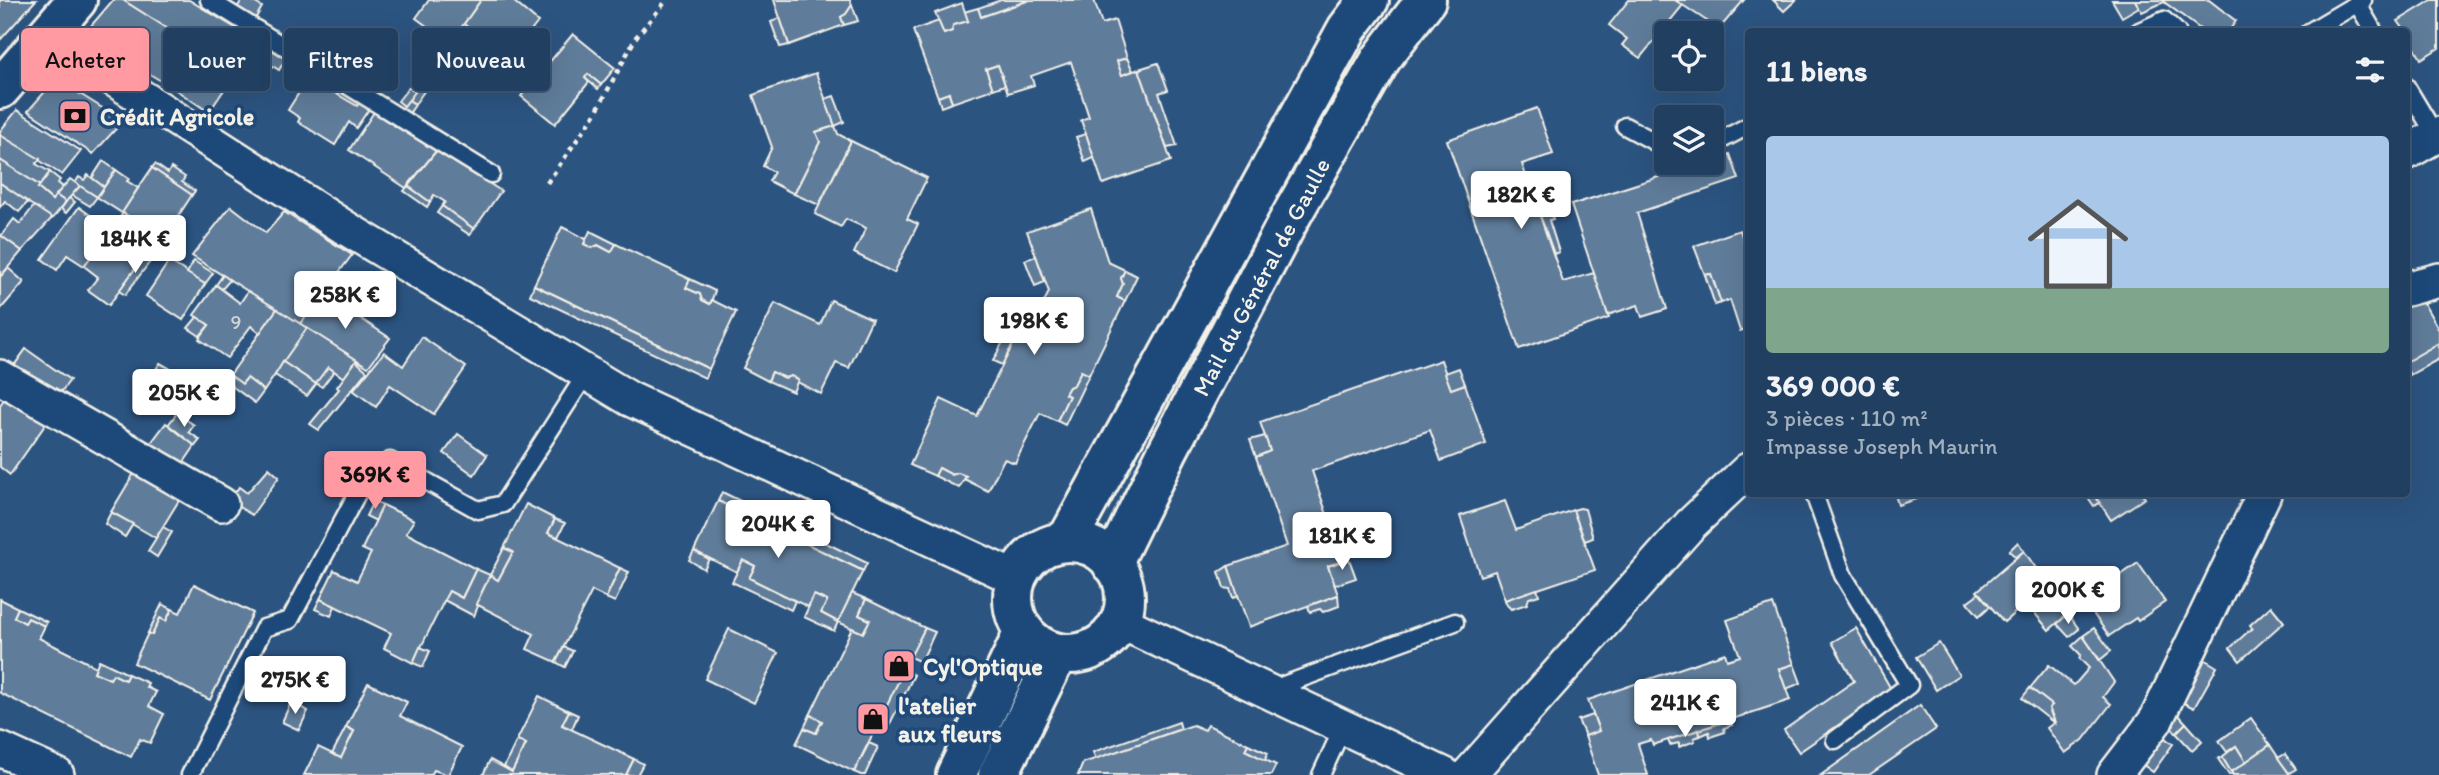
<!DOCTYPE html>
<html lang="fr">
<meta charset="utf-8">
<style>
body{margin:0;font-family:Itim,sans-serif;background:#294667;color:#f1f3f6;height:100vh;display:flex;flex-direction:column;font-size:26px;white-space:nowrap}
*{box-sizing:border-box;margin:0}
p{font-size:23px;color:#a2afbd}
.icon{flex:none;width:38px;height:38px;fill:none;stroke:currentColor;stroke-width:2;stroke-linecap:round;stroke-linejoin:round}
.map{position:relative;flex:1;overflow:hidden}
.drawer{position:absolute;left:1745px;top:28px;width:665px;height:469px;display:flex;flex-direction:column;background:#213f61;border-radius:7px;box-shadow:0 7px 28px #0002,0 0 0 2px #3e5876}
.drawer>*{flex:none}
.guide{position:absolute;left:21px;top:28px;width:665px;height:63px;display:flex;gap:14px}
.tools{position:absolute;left:1654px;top:21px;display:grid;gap:14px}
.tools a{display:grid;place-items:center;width:70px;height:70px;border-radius:7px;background:#213f61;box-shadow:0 7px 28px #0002,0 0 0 2px #3e5876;font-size:35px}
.price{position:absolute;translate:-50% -60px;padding:0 16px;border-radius:7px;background:#fff;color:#222;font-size:23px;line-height:46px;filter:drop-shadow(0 2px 4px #0008)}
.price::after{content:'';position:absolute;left:50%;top:42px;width:21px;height:16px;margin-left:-10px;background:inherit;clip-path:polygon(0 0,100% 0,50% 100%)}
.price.current{background:#ff9aa2;color:#111}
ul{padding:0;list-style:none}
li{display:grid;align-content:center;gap:14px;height:371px;padding:0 21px}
li span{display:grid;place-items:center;height:217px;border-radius:7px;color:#555}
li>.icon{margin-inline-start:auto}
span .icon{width:126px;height:126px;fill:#fffc;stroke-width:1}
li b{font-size:30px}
h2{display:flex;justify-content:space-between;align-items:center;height:84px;padding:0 21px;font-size:30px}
.tag{padding:0 24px;border-radius:7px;background:#213f61;box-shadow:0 7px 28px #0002,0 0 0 2px #3e5876;font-size:24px;line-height:63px}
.tag.current{background:#ff9aa2;color:#111}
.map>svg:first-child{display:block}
.building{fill:#5e7b9a;stroke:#f4f1e8;stroke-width:2}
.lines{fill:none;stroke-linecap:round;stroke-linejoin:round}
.lane-casing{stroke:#f4f1e8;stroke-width:21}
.street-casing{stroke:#f4f1e8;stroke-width:38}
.secondary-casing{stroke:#f4f1e8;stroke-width:44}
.path{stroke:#f4f1e8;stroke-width:4.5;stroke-dasharray:5 5;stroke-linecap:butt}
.lane{stroke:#1f4a7a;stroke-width:16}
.street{stroke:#1f4a7a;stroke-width:33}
.secondary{stroke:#1f4a7a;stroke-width:38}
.labels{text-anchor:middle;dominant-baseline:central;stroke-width:7;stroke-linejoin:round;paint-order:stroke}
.number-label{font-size:21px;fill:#ced4d4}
.poi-label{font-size:24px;font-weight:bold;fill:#f4f1e8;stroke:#1f4a7a;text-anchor:start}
.street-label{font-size:24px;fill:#f4f1e8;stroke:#1f4a7a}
</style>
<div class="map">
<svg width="2439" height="775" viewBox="0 0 2439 775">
<rect width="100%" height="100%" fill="#2c5481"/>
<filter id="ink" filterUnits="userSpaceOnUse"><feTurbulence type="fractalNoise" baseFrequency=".0143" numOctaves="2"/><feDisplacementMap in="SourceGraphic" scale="14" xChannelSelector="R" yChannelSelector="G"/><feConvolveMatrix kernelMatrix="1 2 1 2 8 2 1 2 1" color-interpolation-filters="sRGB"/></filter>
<g filter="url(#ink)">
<g class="building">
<path d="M0,0H36L1,39L0,38Z"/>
<path d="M113,0H123L204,50L176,90L84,34Z"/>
<path d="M123,0H189L247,35L228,67Z"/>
<path d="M242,0H250L262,7L254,21L235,11Z"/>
<path d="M429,0H481L450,43L416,18Z"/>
<path d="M481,0H512L538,22L508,61L464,24Z"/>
<path d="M774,0H850L852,5L846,14L841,17L844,25L789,45Z"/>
<path d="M1001,0H1030L981,17L978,8Z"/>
<path d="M1030,0H1094L1102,24L1115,20L1127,58L1117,61L1122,75L1139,69L1171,161L1103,184L1081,120L1089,117L1071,62L1031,76L1034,85L1008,93L998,65L986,69L993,89L952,103L949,93L938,97L913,30L939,21L944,34L952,31L953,25L968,21L964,12L978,8L981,17Z"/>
<path d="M1629,0H1675L1683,5L1640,58L1622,45L1627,39L1609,25Z"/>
<path d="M1675,0H1744L1719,29Z"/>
<path d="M1773,0H1796L1784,11Z"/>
<path d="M2112,0H2135L2139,7L2122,17Z"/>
<path d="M2135,0H2209L2236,21L2228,32H2204L2164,2L2142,12Z"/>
<path d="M2432,0H2439V48L2421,59L2406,32L2398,21Z"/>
<path d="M962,3L968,21L953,25L952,31L944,34L935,13Z"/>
<path d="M852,5L858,21L844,25L841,17L846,14Z"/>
<path d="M780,18L789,45L780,47L771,22Z"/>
<path d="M573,34L615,68L601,85L588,74L585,78L589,82L555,124L521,96Z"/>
<path d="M247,35L255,39L236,72L228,67Z"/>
<path d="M255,39L266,46L260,55L251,48Z"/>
<path d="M266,46L286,58L279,70L259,57Z"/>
<path d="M251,48L258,53L247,70L240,65Z"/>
<path d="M204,50L236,72L209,112L176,90Z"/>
<path d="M1127,58L1133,71L1122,75L1117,61Z"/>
<path d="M1158,63L1168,90L1159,93L1177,146L1167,148L1139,69Z"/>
<path d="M998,65L1005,85L993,89L986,69Z"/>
<path d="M498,72L507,79L498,91L489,83Z"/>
<path d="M816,73L835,126L816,132L820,142L794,194L769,181L774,172L763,166L772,147L753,95Z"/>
<path d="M588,74L601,85L598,89L585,78Z"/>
<path d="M315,76L323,81L317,90L309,85Z"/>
<path d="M56,79L123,121L93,154L28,111Z"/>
<path d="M424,79L430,83L415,104L409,100Z"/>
<path d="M323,81L359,103L357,106L321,85Z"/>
<path d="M305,83L317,90L321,85L357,106L359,103L369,109L356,128L349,122L335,145L298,122L300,118L288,110Z"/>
<path d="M409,87L415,92L404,106L398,101Z"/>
<path d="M949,93L952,103L941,107L938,97Z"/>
<path d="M834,96L844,122L835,126L825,99Z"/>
<path d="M409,100L415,105L408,115L401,110Z"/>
<path d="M1537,108L1553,154L1522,164L1532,193L1563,282L1594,273L1609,318L1519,349L1447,140Z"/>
<path d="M17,110L81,151L62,175L0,135V131Z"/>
<path d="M374,112L437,150L406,188L349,150Z"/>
<path d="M835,126L838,134L851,141L819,205L794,194L820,142L816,132Z"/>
<path d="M1086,134L1094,158L1085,162L1076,137Z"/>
<path d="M0,135L40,159L36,164L50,172L40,186L0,160Z"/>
<path d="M851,141L927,178L907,219L918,224L894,273L854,253L866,228L846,219L841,227L815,214Z"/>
<path d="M437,150L501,191L474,229L442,206L445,202L434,195L430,202L408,186Z"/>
<path d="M1730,154L1739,179L1637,213L1667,309L1642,317L1638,305L1608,315L1571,205L1702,163H1712V160Z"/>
<path d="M0,160L40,186L38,188L52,200L56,195L66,202L52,219L0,183Z"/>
<path d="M103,161L116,170L104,187L92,178Z"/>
<path d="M155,164L168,173L171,168L185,177L182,182L195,191L192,195L152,168Z"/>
<path d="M152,168L192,195L163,239L122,212Z"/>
<path d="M116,170L129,179L127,181L138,188L122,213L97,197Z"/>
<path d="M50,172L60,180L58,183L63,187L52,200L38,188Z"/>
<path d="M88,175L104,187L97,197L75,183L79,177L84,180Z"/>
<path d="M70,179L80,186L66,202L56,195Z"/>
<path d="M0,183L28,202L19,212L5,201L0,207Z"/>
<path d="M80,186L97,197L90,206L72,195Z"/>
<path d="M408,186L430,202L427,207L404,191Z"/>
<path d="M1542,190L1553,219L1549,220L1559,252L1554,254L1532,193Z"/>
<path d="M69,198L75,202L66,213L61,209Z"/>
<path d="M34,206L52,218L22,251L1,236L14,219L20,224Z"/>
<path d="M231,206L266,233L284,212L352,255L300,324L192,256Z"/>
<path d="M442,206L474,229L470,235L437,213Z"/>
<path d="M79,207L111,230L84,266L67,255L57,270L42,259Z"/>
<path d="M1091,209L1108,262L1125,270L1121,278L1123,284L1117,297L1125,301L1089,375L1081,371L1074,385L1069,387L1065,394L1069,396L1057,421L1040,413L1015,463L1004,459L988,491L964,479L966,476L958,473L952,475L939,468L935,476L910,465L941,399L977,416L1021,328L1029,332L1049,292L1027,231Z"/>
<path d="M123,213L133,220L122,237L112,230Z"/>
<path d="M562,227L586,239L584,244L592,248L598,245L611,252L616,244L690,279L686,288L700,294L702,300L710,304L712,300L736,312L709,369L534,285Z"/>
<path d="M111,230L145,255L109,305L88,290L98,277L84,266Z"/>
<path d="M1740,230L1748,254V328L1740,331L1730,300L1721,303L1711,274L1705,275L1694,246Z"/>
<path d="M590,231L616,244L611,252L598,245L592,248L584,244Z"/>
<path d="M0,235L22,251L0,277Z"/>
<path d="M145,255L152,259L125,295L119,291Z"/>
<path d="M1036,256L1045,282L1035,286L1025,260Z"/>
<path d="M169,261L205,284L183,320L146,296Z"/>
<path d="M194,261L213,273L205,284L187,273Z"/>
<path d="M8,268L24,282L0,310V277Z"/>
<path d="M1125,270L1137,276L1125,301L1117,297L1123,284L1121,278Z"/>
<path d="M1711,274L1721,303L1715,305L1705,275Z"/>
<path d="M223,275L230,280L222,289L216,285Z"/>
<path d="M690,279L715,291L710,304L702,300L700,294L686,288Z"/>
<path d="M216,285L240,303L248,291L277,309L260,333L251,326L227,358L199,339L209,325L194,315Z"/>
<path d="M534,285L709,369L705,378L530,295Z"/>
<path d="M323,294L390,338L368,367L300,324Z"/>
<path d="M2419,295L2439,330V343L2406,362V302Z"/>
<path d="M831,300L872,319L849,368L836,363L821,394L797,382L798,380L791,376L785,378L772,372L768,381L743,368L775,303L820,325Z"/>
<path d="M277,309L307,328L264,391L247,378L242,384L230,375Z"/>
<path d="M197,317L209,325L200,336L188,328Z"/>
<path d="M307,328L357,360L344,378L328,367L316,384L283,362Z"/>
<path d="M1006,336L1015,340L1002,365L993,361Z"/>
<path d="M422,337L466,367L434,414L390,385L376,407L353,390L384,352L403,366Z"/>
<path d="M2439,343V359L2410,375L2406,368V362Z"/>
<path d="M26,349L70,380L55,400L8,374Z"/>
<path d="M1441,360L1451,389L1465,384L1486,444L1441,461L1430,430L1312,471L1343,561L1328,566L1338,595L1249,627L1228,566L1287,546L1256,457L1270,451L1260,422Z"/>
<path d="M356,361L367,371L319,430L310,424L339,389L337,387Z"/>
<path d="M283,362L316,384L307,396L275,375Z"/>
<path d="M160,363L171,369L165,378L155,371Z"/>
<path d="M328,367L334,371L322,387L316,383Z"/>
<path d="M1459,368L1465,384L1451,389L1445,373Z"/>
<path d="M1081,371L1089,375L1065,425L1057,421L1069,396L1065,394L1069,387L1074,385Z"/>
<path d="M772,372L785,378L791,376L798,380L793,392L768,381Z"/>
<path d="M230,375L242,384L247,378L264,391L255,403L225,381Z"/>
<path d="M10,391L52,415L10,475L0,467V405Z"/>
<path d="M177,413L194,425L189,432L200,440L195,446L168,425Z"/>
<path d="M166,423L195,446L178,471L145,451Z"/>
<path d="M458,434L487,455L474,475L444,453Z"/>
<path d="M1265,436L1270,451L1256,457L1250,440Z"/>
<path d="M269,468L279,477L252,515L229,501L239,487L247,493Z"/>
<path d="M939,468L952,475L958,473L966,476L959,488L935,476Z"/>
<path d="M136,470L181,497L156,538L111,512Z"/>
<path d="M722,492L867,563L863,571L718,501Z"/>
<path d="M1895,494H1931L1898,505Z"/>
<path d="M2091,494H2094L2100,503L2094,506L2087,496Z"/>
<path d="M2094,494H2142L2145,498L2111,520Z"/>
<path d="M373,501L383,505L376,521L366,516Z"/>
<path d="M718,501L863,571L838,622L821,613L827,601L814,595L808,607L749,578L755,566L743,560L737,572L694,551Z"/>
<path d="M1505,501L1516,530L1573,510L1595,570L1505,600L1495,571L1480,576L1460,516Z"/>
<path d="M526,504L555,519L548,533L620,568L606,598L592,591L556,662L527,649L534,634L476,604L490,575L498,580L513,552L504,548Z"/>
<path d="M383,505L414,520L406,533L476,569L462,598L449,591L413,663L384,648L391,633L320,599L334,570L357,581L371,553L362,549Z"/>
<path d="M1580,508L1585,509L1593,538L1585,541L1573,510Z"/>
<path d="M111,512L133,524L125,537L105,524Z"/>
<path d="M555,519L565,523L558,537L548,533Z"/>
<path d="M163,527L172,532L157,557L148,551Z"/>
<path d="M1336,540L1340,541L1346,557L1343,561Z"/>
<path d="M2018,542L2024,551L2016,557L2009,551Z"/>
<path d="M504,548L513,552L498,580L490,575Z"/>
<path d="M694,551L709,559L704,569L689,560Z"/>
<path d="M2024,551L2068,614L2049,630L2026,603L2004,622L1977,591Z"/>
<path d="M1349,559L1356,578L1335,585L1328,566Z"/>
<path d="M743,560L755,566L749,578L795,601L791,610L732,582Z"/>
<path d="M2138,563L2165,602L2138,621L2136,618L2109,636L2087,605L2114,587L2111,582Z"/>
<path d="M1228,566L1238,596L1233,598L1230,589L1224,588L1219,572Z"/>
<path d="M620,568L629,572L615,602L606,598Z"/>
<path d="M476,569L490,575L476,604L478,606L474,616L444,600L449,591L462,598Z"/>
<path d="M2053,582L2061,593L2056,597L2048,585Z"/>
<path d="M194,584L253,613L210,700L134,663L148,633L152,635L160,618L166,621L172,609L180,613Z"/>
<path d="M2104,584L2109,590L2100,596L2095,590Z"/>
<path d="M1537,589L1539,595L1529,598L1527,604L1511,609L1507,605L1505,600Z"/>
<path d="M852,593L866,599L859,615L870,620L863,633L838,622Z"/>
<path d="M1979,593L1990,606L1979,616L1967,602Z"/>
<path d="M814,595L827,601L821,613L838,622L834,631L804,617Z"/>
<path d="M1338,595L1339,606L1323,612L1320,609L1310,612L1308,606Z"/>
<path d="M0,599L18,608L14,617L25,623L28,618L45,626L39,638L96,667L94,672L110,679L113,674L125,680L128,674L148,683L146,687L156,692L149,706L164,714L150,743L140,739L131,757L0,693Z"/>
<path d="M320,599L335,606L331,616L315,609Z"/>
<path d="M866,599L925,628L854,772L796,744L804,728L816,733L822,721L810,715L852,628L863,633L870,620L859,615Z"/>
<path d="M162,604L172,609L166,621L160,618L152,635L148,633Z"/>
<path d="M1773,604L1794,664L1779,669L1790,700L1653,745L1651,740L1638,744L1648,775H1598L1585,736L1599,731L1588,700L1725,653L1727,660L1740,656L1727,620Z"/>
<path d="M2271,606L2284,622L2240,661L2230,648L2252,628L2250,625Z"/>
<path d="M18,608L47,622L45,626L28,618L25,623L14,617Z"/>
<path d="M2068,614L2079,629L2069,637L2057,624Z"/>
<path d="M925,628L935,632L921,662L910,657Z"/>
<path d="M1856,628L1891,689L1799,752L1784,730L1854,681L1832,642Z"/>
<path d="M2094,628L2111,651L2100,660L2083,636Z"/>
<path d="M729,629L778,653L754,703L705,679Z"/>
<path d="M2083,636L2114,682L2103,697L2111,704L2083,740L2065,753L2047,728L2055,722L2049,708L2052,705L2030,688L2049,665L2073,685L2077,682L2089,668L2079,658L2081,655L2072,646Z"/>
<path d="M1939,643L1959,675L1936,690L1916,657Z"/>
<path d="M420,647L430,651L423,667L413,663Z"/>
<path d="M564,647L573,651L565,667L556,662Z"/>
<path d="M2204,659L2217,667L2194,708L2180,701Z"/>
<path d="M99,660L128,674L125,680L113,674L110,679L94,672Z"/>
<path d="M1794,664L1801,683L1786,689L1779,669Z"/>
<path d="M904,670L914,675L885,734L875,729Z"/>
<path d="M368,683L407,702L400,716L462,747L448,775L434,770L431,775H304L318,747L341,758L354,731L346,727Z"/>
<path d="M2030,688L2052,705L2049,708L2054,723L2022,698Z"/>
<path d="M539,696L569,711L562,725L634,759L626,775H483L490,760L512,772L526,744L517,740Z"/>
<path d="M291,702L308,711L299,730L282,722Z"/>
<path d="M1920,705L1936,729L1869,775H1821Z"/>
<path d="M569,711L578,715L572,729L562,725Z"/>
<path d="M2177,713L2186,723L2176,733L2167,722Z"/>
<path d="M810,715L822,721L816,733L804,728Z"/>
<path d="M1593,715L1599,731L1585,736L1578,720Z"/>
<path d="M2251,718L2270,745L2246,762L2236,746L2227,752L2219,741Z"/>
<path d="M1730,720L1732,725L1724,728L1725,732L1710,737L1709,732L1700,736L1699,730Z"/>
<path d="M1179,722L1181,729L1096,759L1093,752Z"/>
<path d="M2186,723L2202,741L2192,750L2176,733Z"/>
<path d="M1193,725L1205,730L1208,725L1248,744L1245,750L1276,765L1271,775H1078L1083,763Z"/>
<path d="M346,727L354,731L341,758L332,754Z"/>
<path d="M1699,730L1700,736L1694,738L1695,741L1679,747V743L1670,745L1668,740Z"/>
<path d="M2159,734L2173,744L2153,772L2138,761Z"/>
<path d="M517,740L526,744L512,772L504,767Z"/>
<path d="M869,743L878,747L865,775H861L854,772Z"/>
<path d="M1248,744L1268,753L1265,760L1245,750Z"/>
<path d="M2270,745L2290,775H2233L2231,772Z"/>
<path d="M2236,746L2246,762L2231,772L2222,757Z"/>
<path d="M2285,754L2296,769L2289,773L2278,758Z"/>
<path d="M2222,757L2231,772L2233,775H2229L2218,759Z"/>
<path d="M634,759L643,764L637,775H626Z"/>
</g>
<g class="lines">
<defs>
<g id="lane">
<path d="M209,0L491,174"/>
<path d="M2357,3L2374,32"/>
<path d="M2139,31L2164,20L2177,32"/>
<path d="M2309,32L2363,0"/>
<path d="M2406,86L2436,136"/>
<path d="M1625,126L1666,148"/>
<path d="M1712,145L1748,126"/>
<path d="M1814,494L1843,575L1909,685L1835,740"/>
<path d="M1270,690L1455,622"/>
<path d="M190,775L264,628L290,620L368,473L390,461L478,510L503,504L586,374"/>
<path d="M1321,775L1343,727"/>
</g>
<g id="street">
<path d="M45,35L344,227L630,399L1015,578"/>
<path d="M2406,153L2439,134"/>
<path d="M2406,289L2439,280"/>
<path d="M0,377L221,504"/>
<path d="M1121,622L1445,775"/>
<path d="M0,749L57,775"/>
<path d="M1468,775L1691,524L1748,470"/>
<path d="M2114,775L2156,720L2264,494"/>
</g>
<g id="secondary">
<path d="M0,89L77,0"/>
<circle cx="1069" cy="598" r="56"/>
<path d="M1066,542L1347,29L1369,0"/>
<path d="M1112,564L1167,452L1291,216L1381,59L1426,0"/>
<path d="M956,775L1024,632"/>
<path d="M998,775L1058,653"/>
</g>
</defs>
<use href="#lane" class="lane-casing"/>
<use href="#street" class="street-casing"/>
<use href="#secondary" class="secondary-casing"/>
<path class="path" d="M547,183L595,114L636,37L667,0"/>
<use href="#lane" class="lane"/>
<use href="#street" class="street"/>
<use href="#secondary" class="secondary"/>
</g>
</g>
<defs>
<symbol id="bank-square" viewBox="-11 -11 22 22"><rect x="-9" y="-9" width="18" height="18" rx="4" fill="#ff9aa2" stroke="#1f4a7a"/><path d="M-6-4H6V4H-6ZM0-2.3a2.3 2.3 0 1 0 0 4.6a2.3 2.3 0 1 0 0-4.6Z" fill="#111"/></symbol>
<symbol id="shop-square" viewBox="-11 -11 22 22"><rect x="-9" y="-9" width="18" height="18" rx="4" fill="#ff9aa2" stroke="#1f4a7a"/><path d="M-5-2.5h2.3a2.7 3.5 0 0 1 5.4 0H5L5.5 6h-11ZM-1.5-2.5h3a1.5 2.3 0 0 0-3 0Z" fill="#111"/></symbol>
</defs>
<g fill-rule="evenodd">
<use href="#bank-square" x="56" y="97" width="38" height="38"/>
<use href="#shop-square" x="880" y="647" width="38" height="38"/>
<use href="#shop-square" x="854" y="700" width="38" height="38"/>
</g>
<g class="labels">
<g class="number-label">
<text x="236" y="321">9</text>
</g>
<g class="poi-label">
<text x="100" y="116">Crédit Agricole</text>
<text x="923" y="666">Cyl'Optique</text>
<text x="898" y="705">l'atelier<tspan x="898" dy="28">aux fleurs</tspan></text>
</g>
<g class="street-label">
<text transform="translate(1261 277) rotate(-62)">Mail du Général de Gaulle</text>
</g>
</g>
</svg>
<div class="tools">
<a><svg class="icon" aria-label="locate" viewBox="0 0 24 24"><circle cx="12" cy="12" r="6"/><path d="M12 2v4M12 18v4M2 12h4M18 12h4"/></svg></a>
<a><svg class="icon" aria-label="layers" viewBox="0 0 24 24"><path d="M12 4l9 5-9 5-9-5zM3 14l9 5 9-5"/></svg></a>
</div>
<b class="price" style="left:1521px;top:231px">182K €</b>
<b class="price" style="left:135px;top:275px">184K €</b>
<b class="price" style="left:345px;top:331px">258K €</b>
<b class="price" style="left:1034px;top:357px">198K €</b>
<b class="price" style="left:184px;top:429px">205K €</b>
<b class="price current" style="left:375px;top:511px">369K €</b>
<b class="price" style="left:778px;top:560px">204K €</b>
<b class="price" style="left:1342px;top:572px">181K €</b>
<b class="price" style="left:2068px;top:626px">200K €</b>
<b class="price" style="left:295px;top:716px">275K €</b>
<b class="price" style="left:1685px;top:739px">241K €</b>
<div class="guide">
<a class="tag current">Acheter</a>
<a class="tag">Louer</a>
<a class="tag">Filtres</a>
<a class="tag">Nouveau</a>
</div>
<section class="drawer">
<h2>11 biens<svg class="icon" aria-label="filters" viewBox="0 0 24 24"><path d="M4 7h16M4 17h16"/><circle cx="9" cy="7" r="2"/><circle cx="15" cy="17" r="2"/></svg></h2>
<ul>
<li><span style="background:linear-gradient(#a9c7e8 70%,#7fa58c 0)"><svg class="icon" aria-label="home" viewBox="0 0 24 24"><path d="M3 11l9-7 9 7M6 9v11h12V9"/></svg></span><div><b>369 000 €</b><p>3 pièces · 110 m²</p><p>Impasse Joseph Maurin</p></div></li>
</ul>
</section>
</div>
